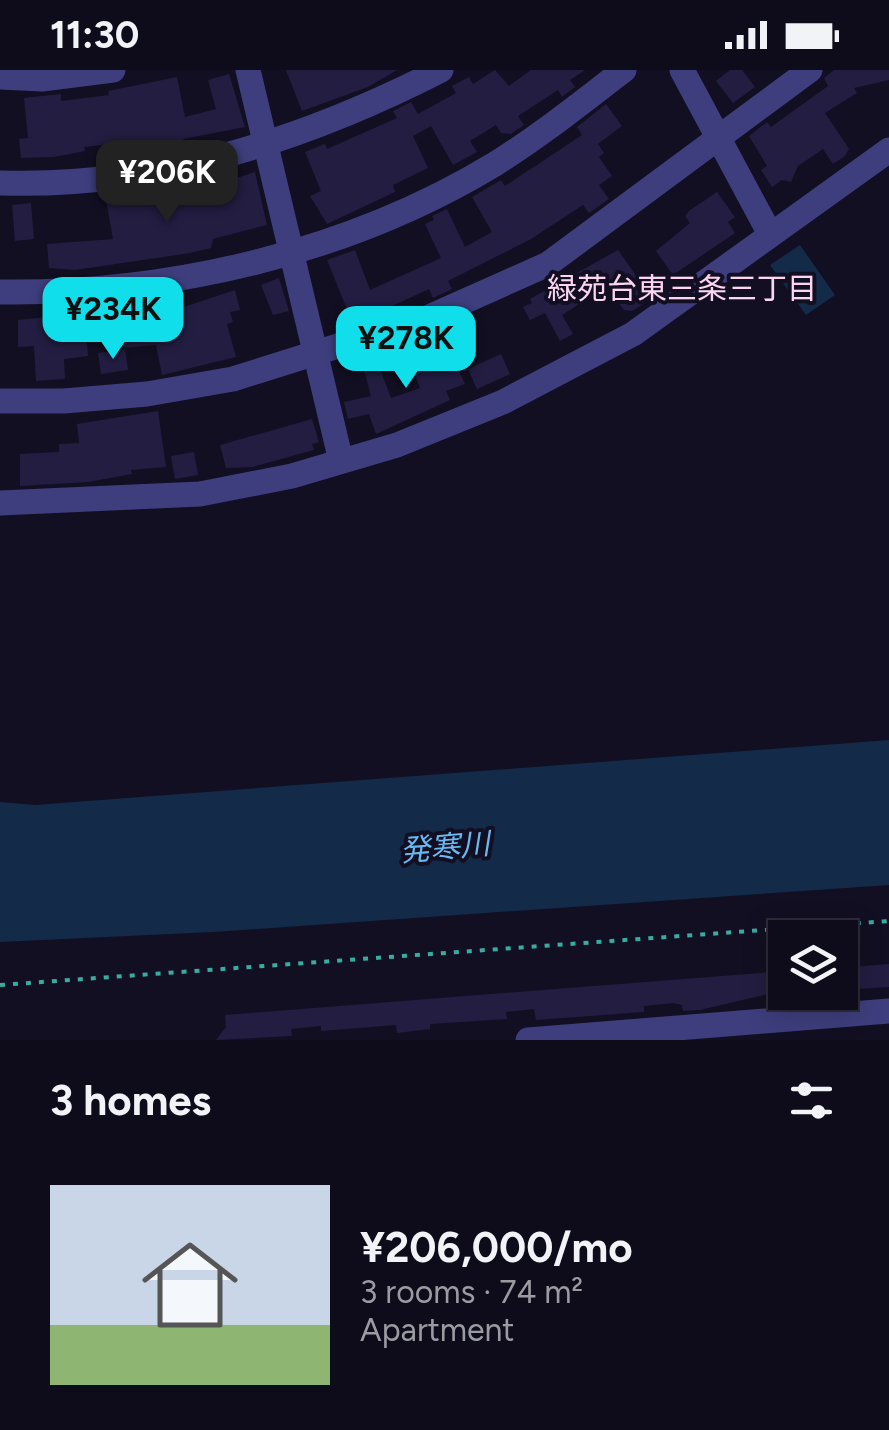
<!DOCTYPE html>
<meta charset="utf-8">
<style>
body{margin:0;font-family:Figtree,"Noto Sans JP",sans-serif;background:#171423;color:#f1f3f6;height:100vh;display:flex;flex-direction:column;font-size:38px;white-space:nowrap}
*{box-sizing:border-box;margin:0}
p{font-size:32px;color:#9b9ba2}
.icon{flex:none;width:55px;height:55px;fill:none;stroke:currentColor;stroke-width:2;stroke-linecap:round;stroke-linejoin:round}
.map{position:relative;height:970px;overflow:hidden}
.sheet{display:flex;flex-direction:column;background:#0e0b1a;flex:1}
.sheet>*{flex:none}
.buttons{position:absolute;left:768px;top:850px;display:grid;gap:20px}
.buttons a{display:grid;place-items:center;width:90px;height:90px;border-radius:0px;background:#0e0b1a;box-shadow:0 5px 25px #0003,0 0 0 2px #2e2b39;font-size:50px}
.price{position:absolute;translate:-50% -85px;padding:0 22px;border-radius:20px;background:#11deeb;color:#111;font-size:32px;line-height:65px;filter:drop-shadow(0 2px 5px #0008)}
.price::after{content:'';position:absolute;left:50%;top:60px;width:30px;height:22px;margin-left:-15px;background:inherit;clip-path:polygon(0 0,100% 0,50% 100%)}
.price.current{background:#222;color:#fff}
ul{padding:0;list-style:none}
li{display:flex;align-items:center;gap:30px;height:250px;padding:0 50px}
li span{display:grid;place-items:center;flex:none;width:280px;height:200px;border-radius:0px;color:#555}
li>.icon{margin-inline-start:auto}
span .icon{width:120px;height:120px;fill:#fffc;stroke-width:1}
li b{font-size:42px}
h2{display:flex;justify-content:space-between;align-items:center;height:120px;padding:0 50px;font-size:42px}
.status{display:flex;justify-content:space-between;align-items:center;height:70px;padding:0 50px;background:#0e0b1a;direction:ltr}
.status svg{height:28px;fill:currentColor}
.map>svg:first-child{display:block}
.water{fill:#132a48}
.building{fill:#231d42}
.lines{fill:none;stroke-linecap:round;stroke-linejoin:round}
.path{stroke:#37aca0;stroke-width:4;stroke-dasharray:5 8;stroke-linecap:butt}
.minor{stroke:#3e3e7e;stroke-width:25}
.labels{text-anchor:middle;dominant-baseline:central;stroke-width:8;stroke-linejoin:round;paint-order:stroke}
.neighbourhood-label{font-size:30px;fill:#fcd6f0;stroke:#120f22}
.water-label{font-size:30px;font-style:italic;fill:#69baf4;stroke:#120f22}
</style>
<div class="status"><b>11:30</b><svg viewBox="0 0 49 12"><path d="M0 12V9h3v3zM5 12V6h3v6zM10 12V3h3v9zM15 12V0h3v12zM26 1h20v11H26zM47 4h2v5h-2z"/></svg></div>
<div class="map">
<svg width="889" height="970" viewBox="0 0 889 970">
<rect width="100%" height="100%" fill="#120f22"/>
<g class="water">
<path d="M800,175L835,225L806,245L770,195Z"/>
<path d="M889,670V815L213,862L0,872V732L35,735Z"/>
</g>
<g class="building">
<path d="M286,0H397L368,17L302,41Z"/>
<path d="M495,0L509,16L531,0H585L570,10L575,17L562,27L558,20L518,46L524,55L511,64L501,63L496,55L470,71L477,82L453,95L431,56L413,66L428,98L393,115L395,122L327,154L310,126L321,121L305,82L325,74L327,79L397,48L393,41L411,32L418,44L456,23L452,16L469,7L473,14Z"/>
<path d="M730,0H742L755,17L733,33L716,11Z"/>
<path d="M834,0H889V10L854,18L857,23L825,43L849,79L845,86L833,94L823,79L798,96L791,112L782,110L772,117L761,100L767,96L749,66L767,52L771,57L828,16L824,8Z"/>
<path d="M229,4L245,57L183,69L184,73L166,77L120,80L119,73L84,77L85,81L54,87L21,88L19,69L28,68L24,28L61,24V31L109,25L108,21L177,7L185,47L216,39L208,10Z"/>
<path d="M606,34L622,56L598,74L604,83L599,87L612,106L599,115L609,129L589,143L583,135L531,169L448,211L452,219L433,228L429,219L353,254L327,190L355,180L370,220L441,188L425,154L434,150L432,146L447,139L465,177L492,162L472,127L501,110L505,116L582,65L577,57Z"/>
<path d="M255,102L267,155L213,169L211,178L190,183L75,200L49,198L47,174L113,169L106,130L169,121L171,129Z"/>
<path d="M717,122L735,147L728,152L735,163L673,205L656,181L690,153L685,146L689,141Z"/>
<path d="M31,133L34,169L15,171L12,135Z"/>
<path d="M618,180L649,224L648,231L632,241L624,240L607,216L562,245L573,264L560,271L545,243L530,250L523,237L532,233L530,229Z"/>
<path d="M279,208L289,241L273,245L261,215Z"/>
<path d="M235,220L240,240L230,242L233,252L227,254L236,287L162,305L156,275L123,278L116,233L133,231L134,235L182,226L184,237Z"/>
<path d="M85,243L88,286L64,289L65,309L36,311L34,276L18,277V250Z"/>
<path d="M424,269L437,298L454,291L465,314L446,321L450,330L376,364L369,344L348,349L344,332L371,326L363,296L377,291L391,328L420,318L404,278Z"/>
<path d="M125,279L128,300L101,304L98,283Z"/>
<path d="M501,284L510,304L477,319L468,299Z"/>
<path d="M158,341L166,397L131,400L132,404L88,412L20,416V384L59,382V374L79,373L77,354Z"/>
<path d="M312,349L319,372L312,374L314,380L252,397L226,398L220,375Z"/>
<path d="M194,382L198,405L175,409L171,386Z"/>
<path d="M889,894V917L840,920V898Z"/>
<path d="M785,901V920L700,940L683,941L682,935L673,933L644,936V942L536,950L534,939L506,942L507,949L430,954V959L397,963L396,955L321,961V956L291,959L292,966L216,970L226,957L225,945Z"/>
</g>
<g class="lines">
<path class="path" d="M0,915L889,851"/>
<g class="minor">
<path d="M248,0L341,391"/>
<path d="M682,0L770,164"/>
<path d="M0,7L42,9L113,0"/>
<path d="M0,113C156,118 304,70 441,0"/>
<path d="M0,222C170,224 348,183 495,94C540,66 582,32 624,0"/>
<path d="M0,331H64L147,324L233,309L427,248L548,194L810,0"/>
<path d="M0,433L200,424L292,406L397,375L503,332L633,264L889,80"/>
<path d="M528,970L889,941"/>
</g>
</g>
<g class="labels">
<g class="neighbourhood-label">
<text x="682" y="218">緑苑台東三条三丁目</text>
</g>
<g class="water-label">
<text transform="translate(445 777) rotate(-5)">発寒川</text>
</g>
</g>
</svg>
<div class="buttons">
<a><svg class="icon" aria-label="layers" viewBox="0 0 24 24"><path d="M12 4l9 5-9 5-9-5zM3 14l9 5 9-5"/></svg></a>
</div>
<b class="price current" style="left:167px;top:155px">¥206K</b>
<b class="price" style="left:113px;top:292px">¥234K</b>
<b class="price" style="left:406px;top:321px">¥278K</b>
</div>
<section class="sheet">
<h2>3 homes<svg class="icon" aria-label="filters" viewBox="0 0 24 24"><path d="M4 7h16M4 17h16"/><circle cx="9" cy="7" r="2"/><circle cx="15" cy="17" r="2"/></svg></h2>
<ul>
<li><span style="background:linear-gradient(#c9d6e8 70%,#8fb573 0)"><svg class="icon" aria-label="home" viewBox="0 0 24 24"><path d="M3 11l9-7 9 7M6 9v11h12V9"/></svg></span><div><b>¥206,000/mo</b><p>3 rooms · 74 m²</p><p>Apartment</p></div></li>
</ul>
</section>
